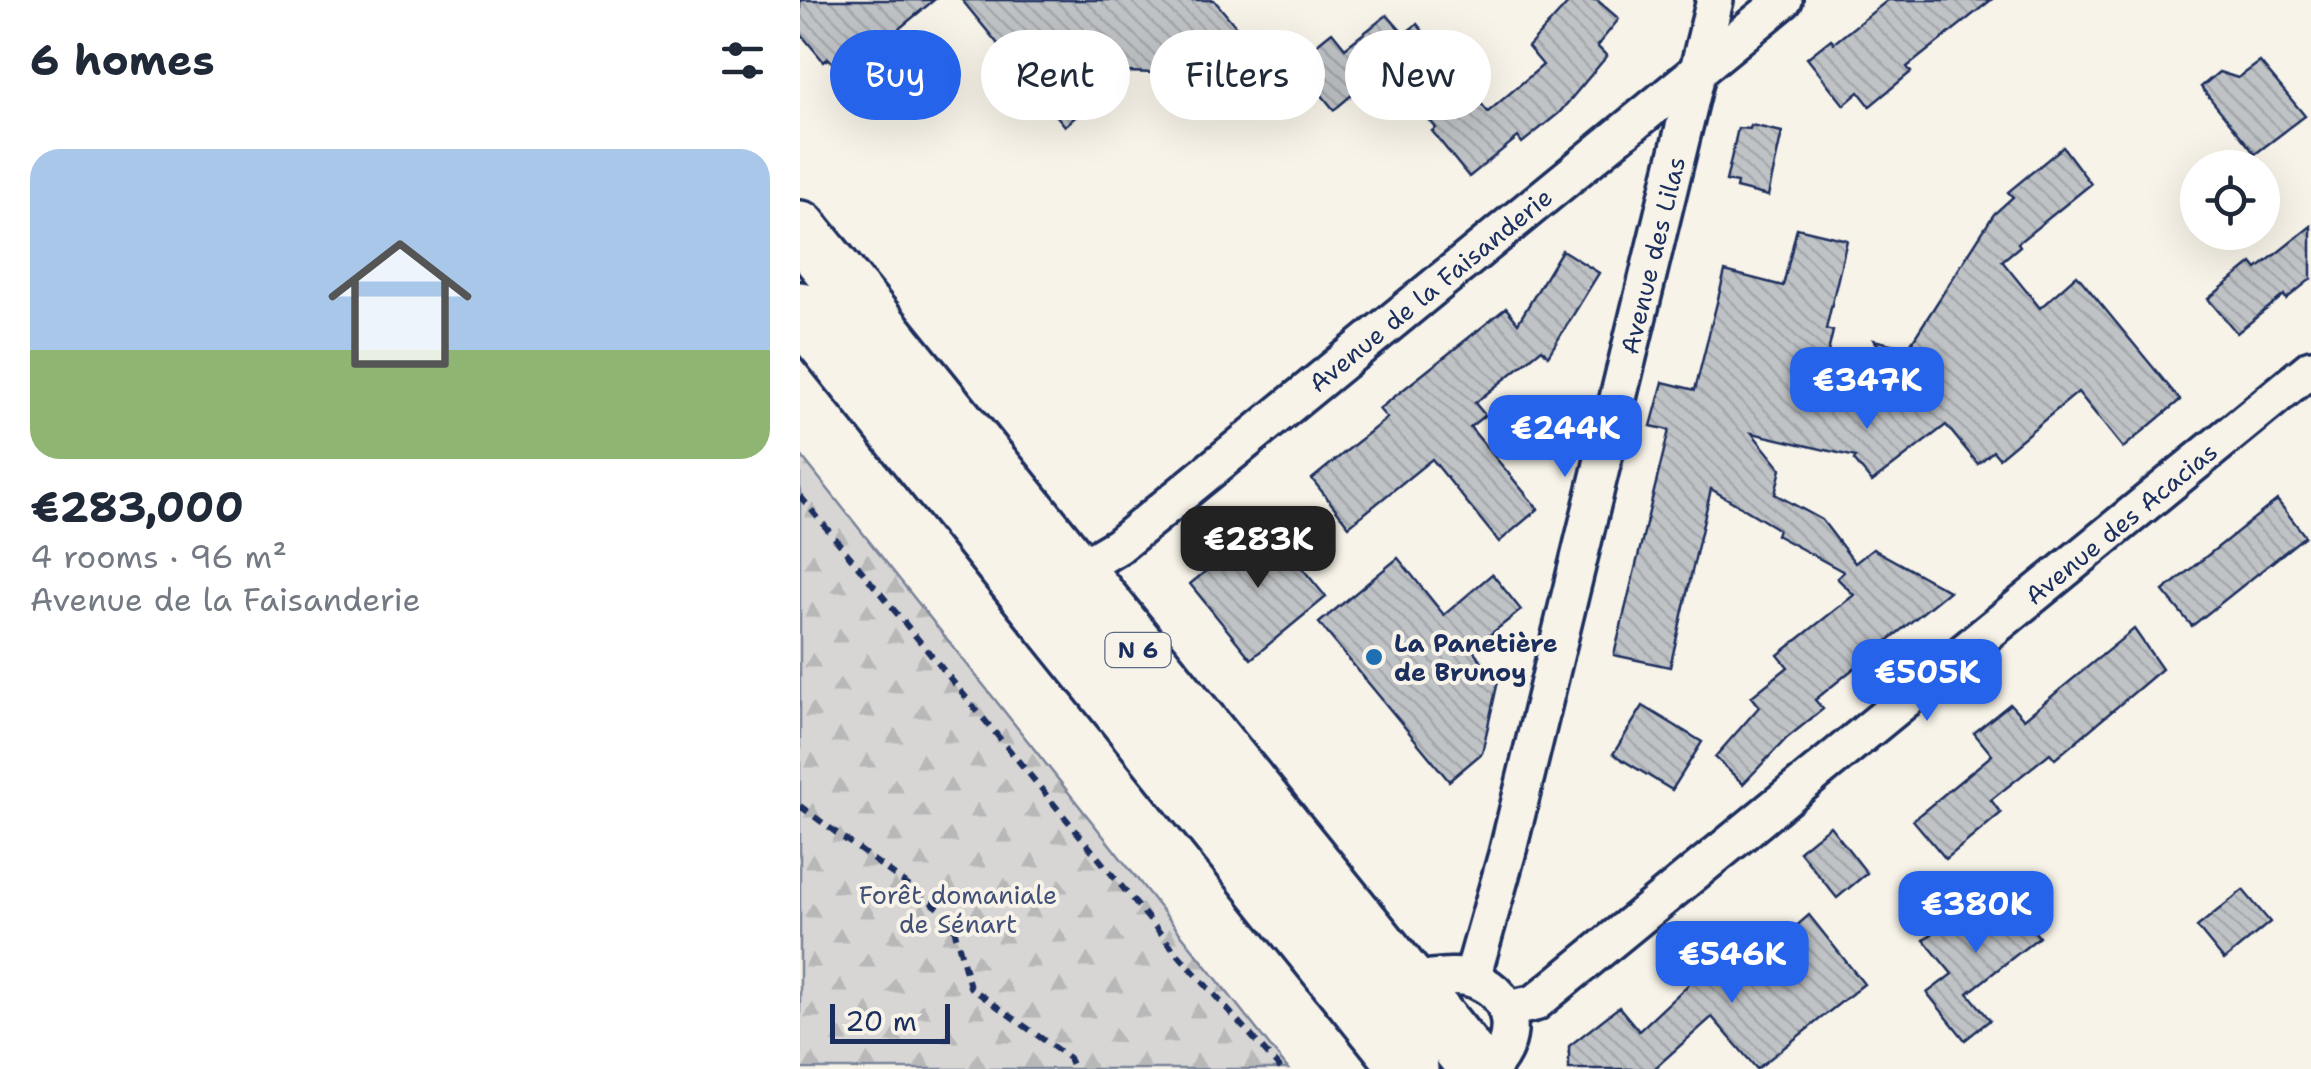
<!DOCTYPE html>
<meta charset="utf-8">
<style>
body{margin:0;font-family:"Shantell Sans",sans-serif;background:#f6f6f7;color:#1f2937;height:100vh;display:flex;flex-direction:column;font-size:38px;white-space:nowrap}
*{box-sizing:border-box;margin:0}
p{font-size:32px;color:#747a83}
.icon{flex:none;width:55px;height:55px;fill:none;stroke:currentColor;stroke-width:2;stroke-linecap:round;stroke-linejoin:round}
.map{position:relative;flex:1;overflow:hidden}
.side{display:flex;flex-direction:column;background:#fff;width:800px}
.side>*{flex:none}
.banner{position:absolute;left:30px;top:30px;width:950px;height:90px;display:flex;gap:20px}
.buttons{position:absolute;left:1380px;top:150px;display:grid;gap:20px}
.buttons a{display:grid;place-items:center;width:100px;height:100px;border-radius:50%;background:#fff;box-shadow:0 10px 40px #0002;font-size:50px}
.scale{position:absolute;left:30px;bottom:25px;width:120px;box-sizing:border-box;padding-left:10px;border:5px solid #1b2f5e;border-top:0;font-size:28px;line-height:35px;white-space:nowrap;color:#1b2f5e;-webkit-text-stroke:8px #f7f3e8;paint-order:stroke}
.price{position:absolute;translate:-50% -85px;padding:0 22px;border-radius:20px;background:#2563eb;color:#fff;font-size:32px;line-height:65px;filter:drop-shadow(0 2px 5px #0008)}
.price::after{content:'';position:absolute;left:50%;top:60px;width:30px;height:22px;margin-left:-15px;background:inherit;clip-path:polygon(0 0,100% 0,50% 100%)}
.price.on{background:#222;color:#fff}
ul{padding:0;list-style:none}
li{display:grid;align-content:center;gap:20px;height:530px;padding:0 30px}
li span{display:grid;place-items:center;height:310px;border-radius:30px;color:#555}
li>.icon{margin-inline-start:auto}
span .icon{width:180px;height:180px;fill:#fffc;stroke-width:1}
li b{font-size:42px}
h2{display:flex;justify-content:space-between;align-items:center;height:120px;padding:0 30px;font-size:42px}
.chip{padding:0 35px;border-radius:45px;background:#fff;box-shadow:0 10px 40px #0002;font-size:35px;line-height:90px}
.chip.on{background:#2563eb;color:#fff}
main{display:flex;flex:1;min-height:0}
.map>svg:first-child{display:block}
.forest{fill:url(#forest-firs);stroke:#798299;stroke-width:2.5}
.building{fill:url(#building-back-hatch);stroke:#1b2f5e;stroke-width:2.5}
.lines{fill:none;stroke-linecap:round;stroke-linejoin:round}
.street-casing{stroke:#1b2f5e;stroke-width:42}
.primary-casing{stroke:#1b2f5e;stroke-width:62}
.path{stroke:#1b2f5e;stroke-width:6;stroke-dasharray:10 8;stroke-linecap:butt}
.street{stroke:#f7f3e8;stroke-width:35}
.primary{stroke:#f7f3e8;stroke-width:55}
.poi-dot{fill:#1f6fb2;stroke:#f7f3e8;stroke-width:4}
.labels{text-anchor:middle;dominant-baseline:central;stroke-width:8;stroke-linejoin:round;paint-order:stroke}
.shield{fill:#f7f3e8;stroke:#5d6a87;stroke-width:2.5}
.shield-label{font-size:22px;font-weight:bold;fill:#1b2f5e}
.street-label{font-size:25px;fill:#1b2f5e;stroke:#f7f3e8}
.poi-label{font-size:25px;font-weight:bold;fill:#1b2f5e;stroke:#f7f3e8;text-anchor:start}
.park-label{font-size:25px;fill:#415076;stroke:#f7f3e8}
</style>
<main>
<section class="side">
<h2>6 homes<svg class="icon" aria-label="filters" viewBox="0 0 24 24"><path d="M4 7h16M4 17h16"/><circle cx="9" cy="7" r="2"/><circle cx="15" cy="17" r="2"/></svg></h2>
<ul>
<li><span style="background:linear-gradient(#a9c7e8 65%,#8fb573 0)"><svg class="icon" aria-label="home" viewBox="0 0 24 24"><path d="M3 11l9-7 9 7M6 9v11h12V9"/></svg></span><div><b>€283,000</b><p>4 rooms · 96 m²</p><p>Avenue de la Faisanderie</p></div></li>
</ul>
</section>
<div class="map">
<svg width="1511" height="1069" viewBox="0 0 1511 1069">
<defs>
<pattern id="forest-firs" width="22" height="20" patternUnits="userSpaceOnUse" patternTransform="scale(2.5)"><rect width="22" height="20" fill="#d7d6d4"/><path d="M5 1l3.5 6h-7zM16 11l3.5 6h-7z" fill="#b8b8b8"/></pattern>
<pattern id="building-back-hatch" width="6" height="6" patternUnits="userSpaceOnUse" patternTransform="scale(2.5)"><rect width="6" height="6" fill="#c0c3c5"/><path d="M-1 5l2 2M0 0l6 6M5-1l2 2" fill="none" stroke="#a4a8ac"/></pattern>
</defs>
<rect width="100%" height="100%" fill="#f7f3e8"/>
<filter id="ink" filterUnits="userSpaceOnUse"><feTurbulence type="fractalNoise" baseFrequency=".01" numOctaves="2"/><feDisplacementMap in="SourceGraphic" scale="20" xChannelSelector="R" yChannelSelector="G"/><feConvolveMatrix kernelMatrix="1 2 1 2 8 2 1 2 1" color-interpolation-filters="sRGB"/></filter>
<g filter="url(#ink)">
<path class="forest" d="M0,454L488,1069H0Z"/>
<g class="building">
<path d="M0,0H134L44,74L28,58L24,62L0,33Z"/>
<path d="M162,0H414L438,29L382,74L327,72L265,126Z"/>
<path d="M771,0H797L819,19L797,46L807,56L759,113L722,143L718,137L669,177L632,131L636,128L586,66L534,110L495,62L532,32L545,48L587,15L604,34L617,24L688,112L743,65L728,47Z"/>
<path d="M1088,0H1191L1107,67L1111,72L1070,106L1059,92L1044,105L1007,58L1031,39L1034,43Z"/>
<path d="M1460,62L1505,116L1455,154L1401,87L1419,72L1438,78Z"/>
<path d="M951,125L982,132L968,196L936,188L937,183L926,181L938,128L950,129Z"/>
<path d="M1263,147L1291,184L1218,243L1220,246L1202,261L1240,308L1277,275L1380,400L1323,448L1278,392L1199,458L1193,451L1178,464L1146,425L1072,482L1054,460L1056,457L952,433L981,469L975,494L1022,520L1055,563L1073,549L1149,591L1015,700L1023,709L987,738L943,784L915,757L959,707L951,697L988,667L978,655L1054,595L1037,578L1044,572L976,535L978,529L911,489L870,667L814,655L869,430L851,426L863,382L895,390L925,271L983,286L997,228L1047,240L1026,329L1033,331L1019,391L1071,401L1096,366L1074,340L1108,348L1194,214L1213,197L1208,192Z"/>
<path d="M1511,226V279L1486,299L1484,295L1437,333L1408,299L1452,263L1457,269Z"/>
<path d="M762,250L799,273L748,356L742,349L675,403L685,415L670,427L738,509L699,542L632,459L549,526L512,479L587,418L579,409L706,308L718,323Z"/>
<path d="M1477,500L1505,536L1392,626L1363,591Z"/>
<path d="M465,523L526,597L451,659L390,584Z"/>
<path d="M598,558L644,615L692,574L721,610L672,649L698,681L682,753L649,781L519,623Z"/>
<path d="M1334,629L1362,669L1255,759L1250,753L1191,800L1201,813L1146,859L1113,820L1192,755L1174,733L1210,704L1224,719Z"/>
<path d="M843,706L902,742L872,790L813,754Z"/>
<path d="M1030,826L1067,873L1037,898L999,851Z"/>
<path d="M1443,890L1470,922L1424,960L1397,927Z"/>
<path d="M1202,891L1239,937L1168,993L1190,1020L1165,1040L1127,993L1152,974L1124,940L1178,898L1185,906Z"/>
<path d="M1009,915L1064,984L957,1069L912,1017L854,1069H769V1046L819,1007L839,1031L888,985L890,957L918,961L926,955L941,974Z"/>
</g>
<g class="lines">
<defs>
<g id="street">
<path id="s1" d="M274,572L318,546L984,0"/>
<path id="s2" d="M672,978L707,854L915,0"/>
<path d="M605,981C625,980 656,972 675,980C716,996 719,1041 690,1069"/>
<path id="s3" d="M708,1009L735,1003L1511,368"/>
</g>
<g id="primary">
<path d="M0,229L678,1069"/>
<path d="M0,310L610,1069"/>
</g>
</defs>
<use href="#street" class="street-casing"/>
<use href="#primary" class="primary-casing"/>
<g class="path">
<path d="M0,496L375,951L481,1069"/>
<path d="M0,806L151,917L170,987L269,1058L274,1069"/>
</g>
<use href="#street" class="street"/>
<use href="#primary" class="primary"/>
</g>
</g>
<circle class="poi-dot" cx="574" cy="657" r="10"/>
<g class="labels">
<rect class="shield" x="305.5" y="633" width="65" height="34" rx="8"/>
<g class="shield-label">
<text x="338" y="650">N 6</text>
</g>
<g class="street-label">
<text stroke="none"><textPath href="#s2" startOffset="745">Avenue des Lilas</textPath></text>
<text stroke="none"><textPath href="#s1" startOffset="455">Avenue de la Faisanderie</textPath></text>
<text stroke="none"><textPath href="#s3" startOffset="785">Avenue des Acacias</textPath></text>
</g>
<g class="poi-label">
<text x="594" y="643">La Panetière<tspan x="594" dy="29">de Brunoy</tspan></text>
</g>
<g class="park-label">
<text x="158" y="895">Forêt domaniale<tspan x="158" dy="29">de Sénart</tspan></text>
</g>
</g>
</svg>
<div class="buttons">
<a><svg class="icon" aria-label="locate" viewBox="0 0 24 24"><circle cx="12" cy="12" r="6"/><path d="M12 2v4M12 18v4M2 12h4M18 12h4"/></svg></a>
</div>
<div class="scale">20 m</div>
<b class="price" style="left:1067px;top:432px">€347K</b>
<b class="price" style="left:765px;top:480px">€244K</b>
<b class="price on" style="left:458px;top:591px">€283K</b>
<b class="price" style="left:1127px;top:724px">€505K</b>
<b class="price" style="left:1176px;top:956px">€380K</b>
<b class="price" style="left:932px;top:1006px">€546K</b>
<div class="banner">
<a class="chip on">Buy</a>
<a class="chip">Rent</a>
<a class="chip">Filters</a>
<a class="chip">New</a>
</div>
</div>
</main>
